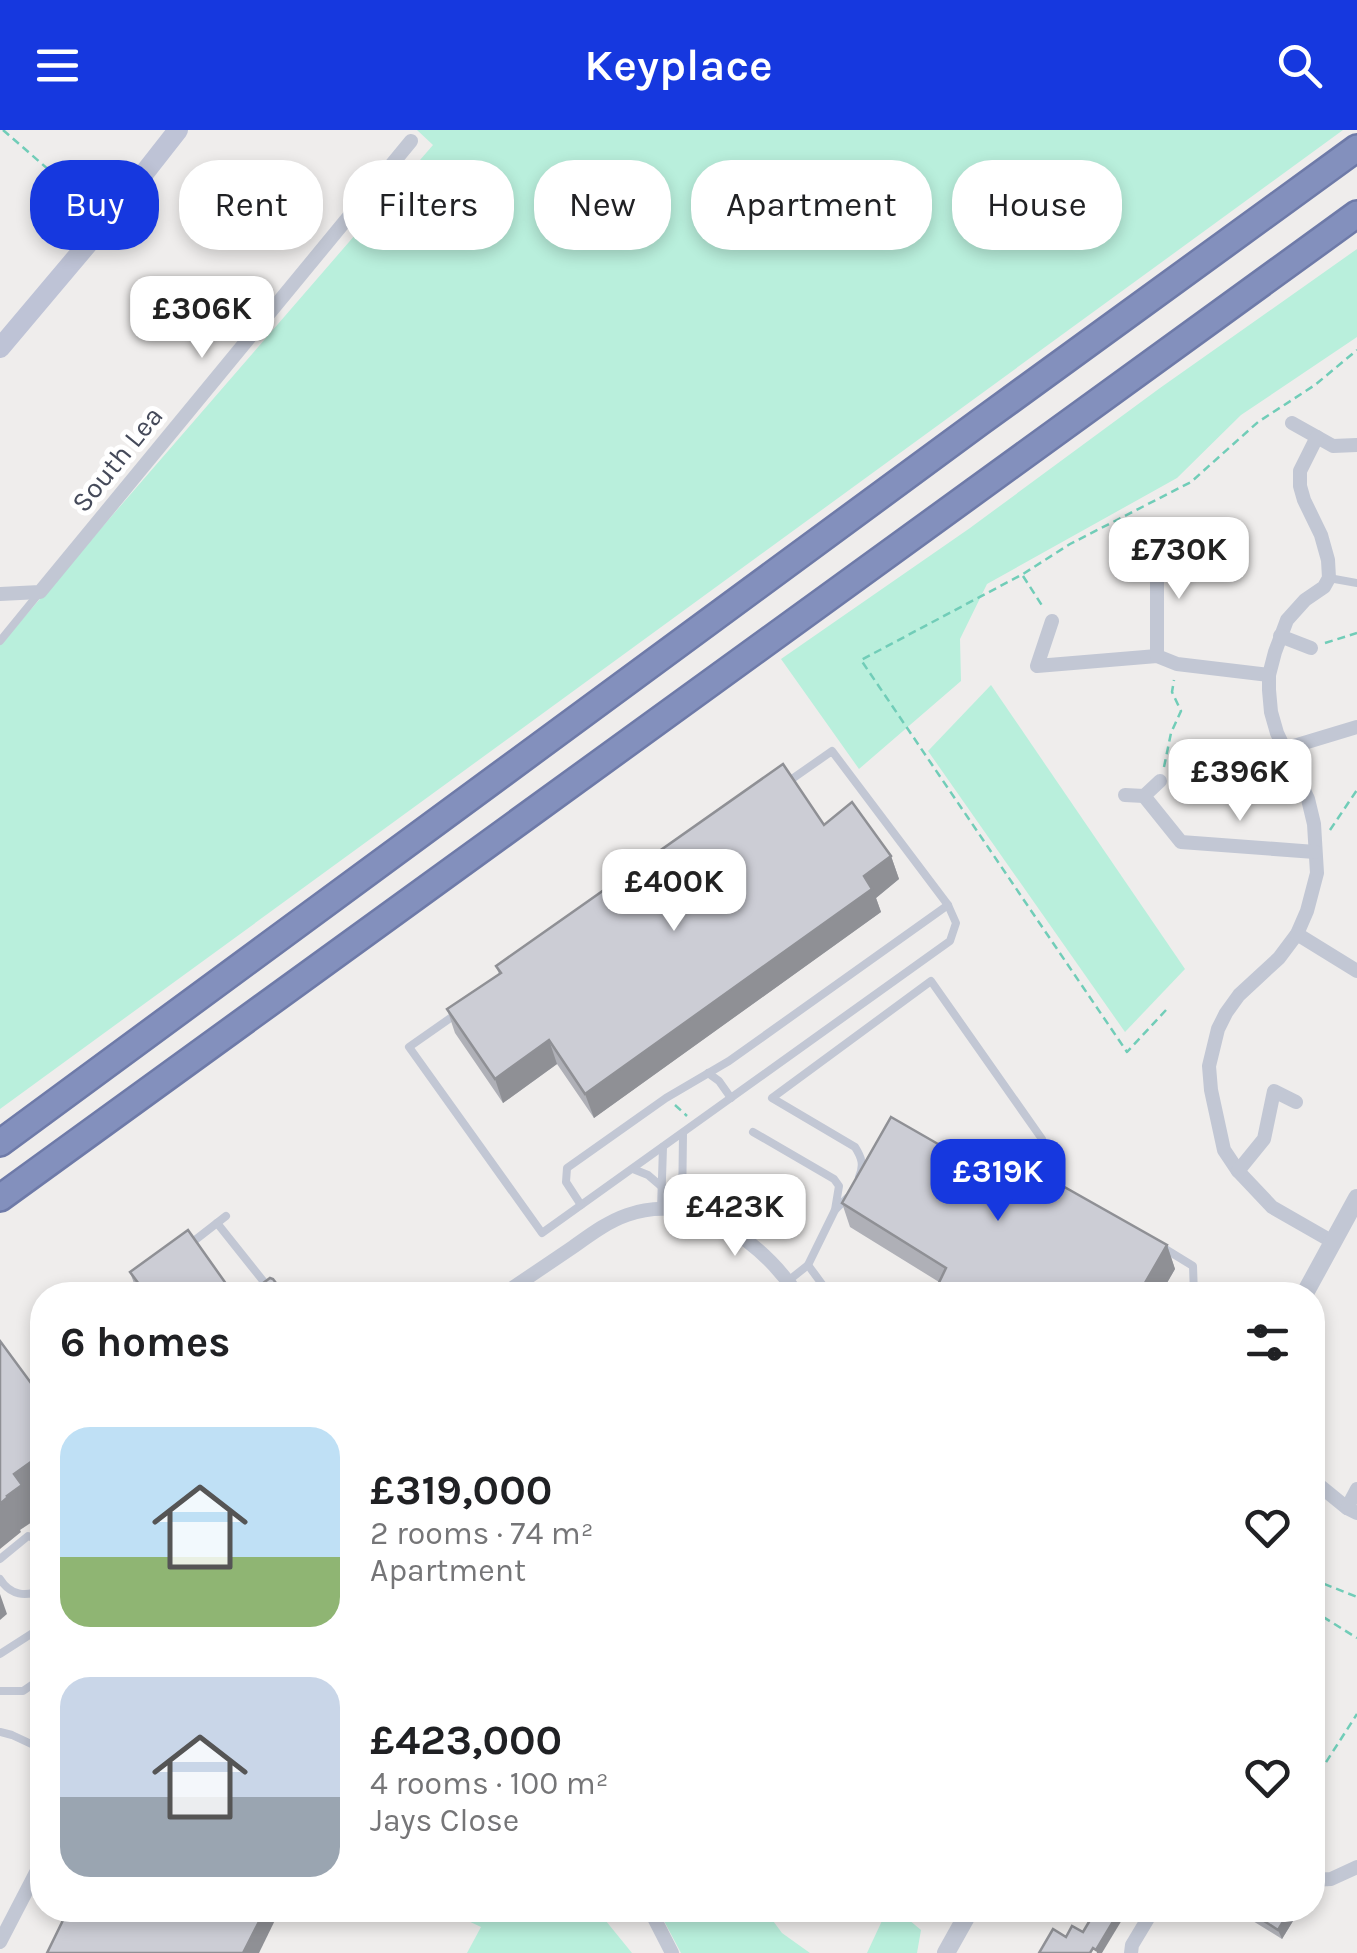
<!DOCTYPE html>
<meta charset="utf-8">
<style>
body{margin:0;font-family:Karla,sans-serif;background:#f2f2f2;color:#202124;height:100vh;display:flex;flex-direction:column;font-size:38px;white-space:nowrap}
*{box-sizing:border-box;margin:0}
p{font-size:32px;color:#757577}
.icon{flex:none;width:55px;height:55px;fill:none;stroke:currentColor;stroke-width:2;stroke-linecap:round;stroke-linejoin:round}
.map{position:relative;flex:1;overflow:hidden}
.side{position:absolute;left:30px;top:1152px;width:1295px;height:640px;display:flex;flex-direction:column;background:#fff;border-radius:40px;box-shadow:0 5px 15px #0003}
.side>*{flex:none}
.top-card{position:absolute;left:30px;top:30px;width:1298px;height:90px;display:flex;gap:20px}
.price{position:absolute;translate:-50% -85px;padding:0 22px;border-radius:20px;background:#fff;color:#222;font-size:32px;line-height:65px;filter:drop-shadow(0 2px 5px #0008)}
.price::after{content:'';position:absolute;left:50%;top:60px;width:30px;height:22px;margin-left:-15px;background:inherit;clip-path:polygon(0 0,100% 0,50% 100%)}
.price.current{background:#1638df;color:#fff}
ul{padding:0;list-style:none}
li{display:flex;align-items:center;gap:30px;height:250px;padding:0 30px}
li span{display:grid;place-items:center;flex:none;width:280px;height:200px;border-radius:30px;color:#555}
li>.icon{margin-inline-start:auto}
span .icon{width:120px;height:120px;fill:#fffc;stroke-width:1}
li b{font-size:42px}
h2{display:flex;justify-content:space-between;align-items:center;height:120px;padding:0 30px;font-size:42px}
.tag{padding:0 35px;border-radius:40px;background:#fff;box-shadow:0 5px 15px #0003;font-size:35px;line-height:90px}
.tag.current{background:#1638df;color:#fff}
header{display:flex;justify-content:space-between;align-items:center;height:130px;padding:0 30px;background:#1638df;color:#fff;font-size:45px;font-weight:600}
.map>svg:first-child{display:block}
.green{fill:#b9efdc}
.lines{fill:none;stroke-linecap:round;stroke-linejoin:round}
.motorway-casing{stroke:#6e7aa8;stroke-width:30}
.path{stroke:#71cdb8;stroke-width:2.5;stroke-dasharray:8 5;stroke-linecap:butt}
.service{stroke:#c2c7d4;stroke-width:8}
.minor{stroke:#c2c7d4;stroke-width:14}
.tertiary{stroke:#c2c7d4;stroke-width:18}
.secondary{stroke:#bec3d6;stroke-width:20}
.motorway{stroke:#8390bd;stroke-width:25}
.wall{fill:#afb0b7}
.shaded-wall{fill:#8f9095}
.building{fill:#cccdd5;stroke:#8f9095;stroke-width:2.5}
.labels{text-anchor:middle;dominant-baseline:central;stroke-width:10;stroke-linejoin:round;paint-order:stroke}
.street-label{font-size:28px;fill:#454a5a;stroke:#fff}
</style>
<header><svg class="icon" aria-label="menu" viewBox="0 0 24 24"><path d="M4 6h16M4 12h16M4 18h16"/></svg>Keyplace<svg class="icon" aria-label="search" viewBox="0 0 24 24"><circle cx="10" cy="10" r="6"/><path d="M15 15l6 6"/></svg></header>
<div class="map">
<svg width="1357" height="1823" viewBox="0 0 1357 1823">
<rect width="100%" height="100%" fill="#efedec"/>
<g class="green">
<path d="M417,0H1343L0,979V515L433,15Z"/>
<path d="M1357,119V207L1241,285L1177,348L987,454L960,509L961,551L859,639L781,529L970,398L1160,258Z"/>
<path d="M991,555L1185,839L1125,902L928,621Z"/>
<path d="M445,1780H597L632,1823H467L481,1797Z"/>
<path d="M662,1780H765L782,1803L810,1823H681L663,1789Z"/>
<path d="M887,1780H897L921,1800L917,1823H867Z"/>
</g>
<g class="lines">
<defs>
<g id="motorway">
<path d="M0,1013L980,292L1357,18"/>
<path d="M0,1068L1357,84"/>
</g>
</defs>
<use href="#motorway" class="motorway-casing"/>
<g class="path">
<path d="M3,0L72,60L92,84"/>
<path d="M1023,446L1043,477"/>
<path d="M1325,513L1357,503"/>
<path d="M1164,637L1171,603L1181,581L1172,562L1174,550"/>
<path d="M1330,700L1357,660"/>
<path d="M1166,880L1127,922L861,530L1023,444L1070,414L1191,352L1258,292L1315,255L1357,220"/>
<path d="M675,975L687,986"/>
<path d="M1312,1449L1357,1467"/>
<path d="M1312,1480L1357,1508"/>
<path d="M1312,1654L1357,1584"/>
<path d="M413,1780V1783"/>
</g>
<g class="service">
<path d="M1329,448L1357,453"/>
<path d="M0,511L40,462"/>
<path d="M832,621L948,775L956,793L950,811L542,1103L409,917Z"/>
<path d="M708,943L719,951L731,968"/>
<path d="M753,1002L834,1049L839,1056L835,1080L808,1135"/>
<path d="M633,1039L648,1045L662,1057"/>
<path d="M859,1047C864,1035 862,1028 855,1017L772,968L931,851L1042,1009L1041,1040L1056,1053"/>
<path d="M581,1075L566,1052L567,1038L666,968L729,931L948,775"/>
<path d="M661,1079L663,1017"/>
<path d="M682,1080L683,1004"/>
<path d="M835,1080L847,1068"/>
<path d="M217,1093L268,1157L281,1165"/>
<path d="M190,1114L226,1086"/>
<path d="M1162,1117L1193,1136L1194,1165"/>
<path d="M788,1151L808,1135L830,1165"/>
<path d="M122,1165L143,1150"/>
<path d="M0,1429L28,1406L42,1411"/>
<path d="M0,1449C10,1465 26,1468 42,1459"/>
<path d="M0,1524L42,1497"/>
<path d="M0,1561H23L42,1548"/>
<path d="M0,1602L12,1605L42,1619"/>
</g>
<g class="minor">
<path d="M1292,293L1333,316L1357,315"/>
<path d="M1317,307L1300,341V356L1304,370L1321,405L1328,430L1329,448L1324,457L1305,470L1287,490L1275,522L1269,545V560L1271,582L1277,603L1308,669L1314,694L1317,743L1307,781L1297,804L1279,828L1239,865L1226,883L1218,899L1209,936L1211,960L1224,1020L1238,1041L1272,1077L1333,1112"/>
<path d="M1130,407L1157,442"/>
<path d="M0,464L40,462L411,11"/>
<path d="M1052,491L1037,536L1157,526L1177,534L1269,545"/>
<path d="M1280,506L1311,518"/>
<path d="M1157,526V442L1223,439"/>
<path d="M1284,619L1357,597"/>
<path d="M1160,651L1144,666L1181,712L1315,722"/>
<path d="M1125,665L1144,666"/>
<path d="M1297,804L1357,841"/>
<path d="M1238,1041L1264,1009L1274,961L1296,972"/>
<path d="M502,1165C526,1149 549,1133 573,1117C590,1105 607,1092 627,1085C695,1061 761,1112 798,1165"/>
<path d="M1320,1356L1347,1378"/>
<path d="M1357,1359L1347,1378L1357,1383"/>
<path d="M1312,1750L1331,1749L1357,1737"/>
<path d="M650,1780L672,1823"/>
<path d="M0,1812L42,1731"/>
<path d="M1131,1823L1132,1815L1153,1780"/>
</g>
<g class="tertiary">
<path d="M1304,1165L1357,1068"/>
<path d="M946,1823L970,1780"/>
</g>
<path class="secondary" d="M0,218L102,97L178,0"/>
<use href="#motorway" class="motorway"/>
</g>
<g class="wall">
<path d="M824,695L891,726L899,749L876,768L881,782L594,988L557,934L503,973L455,903L447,879L499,844L496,836Z"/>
<path d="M1006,1053L1167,1115L1175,1139L1160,1165H933L939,1152L850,1097L842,1073Z"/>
<path d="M130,1142L234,1165H138Z"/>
<path d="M1235,1780H1286L1293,1791L1282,1809Z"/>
</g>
<g class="shaded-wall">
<path d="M891,726L899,749L876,768L881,782L594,988L585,964Z"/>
<path d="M549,910L557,934L503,973L495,949Z"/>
<path d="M1167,1115L1175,1139L1160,1165H1138Z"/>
<path d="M42,1324V1368L30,1377L35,1390L20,1400L21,1402L0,1419V1374L7,1366L14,1344Z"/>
<path d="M0,1464L7,1484L0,1490Z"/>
<path d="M265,1780H280L259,1823H243Z"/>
<path d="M1120,1780H1128L1102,1823H1097L1096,1820Z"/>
<path d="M1289,1782L1293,1791L1282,1809L1278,1800Z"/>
</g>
<g class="building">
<path d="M783,634L824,695L852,672L891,726L864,746L872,759L585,964L549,910L495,949L447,879L501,843L496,836Z"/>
<path d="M891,987L1006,1053L1015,1029L1167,1115L1138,1165H933L946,1138L842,1073Z"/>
<path d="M188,1100L234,1165H147L130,1142Z"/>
<path d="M270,1148L273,1149L285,1165H247Z"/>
<path d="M0,1211L42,1268V1324L14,1344L22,1355L7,1366L8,1367L0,1374Z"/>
<path d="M68,1780H265L243,1823H47Z"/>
<path d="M1096,1780H1120L1096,1820L1093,1818L1090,1823H1039L1053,1799L1066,1807L1072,1796L1083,1802Z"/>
<path d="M1247,1780H1286L1289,1782L1278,1800Z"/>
</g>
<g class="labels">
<g class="street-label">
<text transform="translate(117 329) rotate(-51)">South Lea</text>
</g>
</g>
</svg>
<b class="price" style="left:202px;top:231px">£306K</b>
<b class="price" style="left:1179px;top:472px">£730K</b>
<b class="price" style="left:1240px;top:694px">£396K</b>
<b class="price" style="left:674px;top:804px">£400K</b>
<b class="price current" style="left:998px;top:1094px">£319K</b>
<b class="price" style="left:735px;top:1129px">£423K</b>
<div class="top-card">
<a class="tag current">Buy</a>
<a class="tag">Rent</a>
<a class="tag">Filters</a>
<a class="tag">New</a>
<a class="tag">Apartment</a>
<a class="tag">House</a>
</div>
<section class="side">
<h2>6 homes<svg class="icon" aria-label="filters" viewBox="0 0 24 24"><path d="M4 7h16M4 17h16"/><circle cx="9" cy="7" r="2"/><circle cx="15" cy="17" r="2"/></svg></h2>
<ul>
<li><span style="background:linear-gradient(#bfe0f5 65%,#8fb573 0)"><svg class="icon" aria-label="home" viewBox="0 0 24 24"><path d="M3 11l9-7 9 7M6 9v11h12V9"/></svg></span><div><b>£319,000</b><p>2 rooms · 74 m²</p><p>Apartment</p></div><svg class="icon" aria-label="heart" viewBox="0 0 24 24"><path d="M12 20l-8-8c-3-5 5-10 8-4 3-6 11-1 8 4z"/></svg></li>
<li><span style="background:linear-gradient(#c9d6e8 60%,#9aa5b1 0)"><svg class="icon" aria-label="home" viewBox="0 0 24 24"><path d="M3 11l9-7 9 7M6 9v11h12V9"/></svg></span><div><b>£423,000</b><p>4 rooms · 100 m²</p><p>Jays Close</p></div><svg class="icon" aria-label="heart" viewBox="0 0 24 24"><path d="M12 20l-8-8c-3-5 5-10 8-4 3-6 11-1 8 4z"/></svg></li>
</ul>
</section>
</div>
